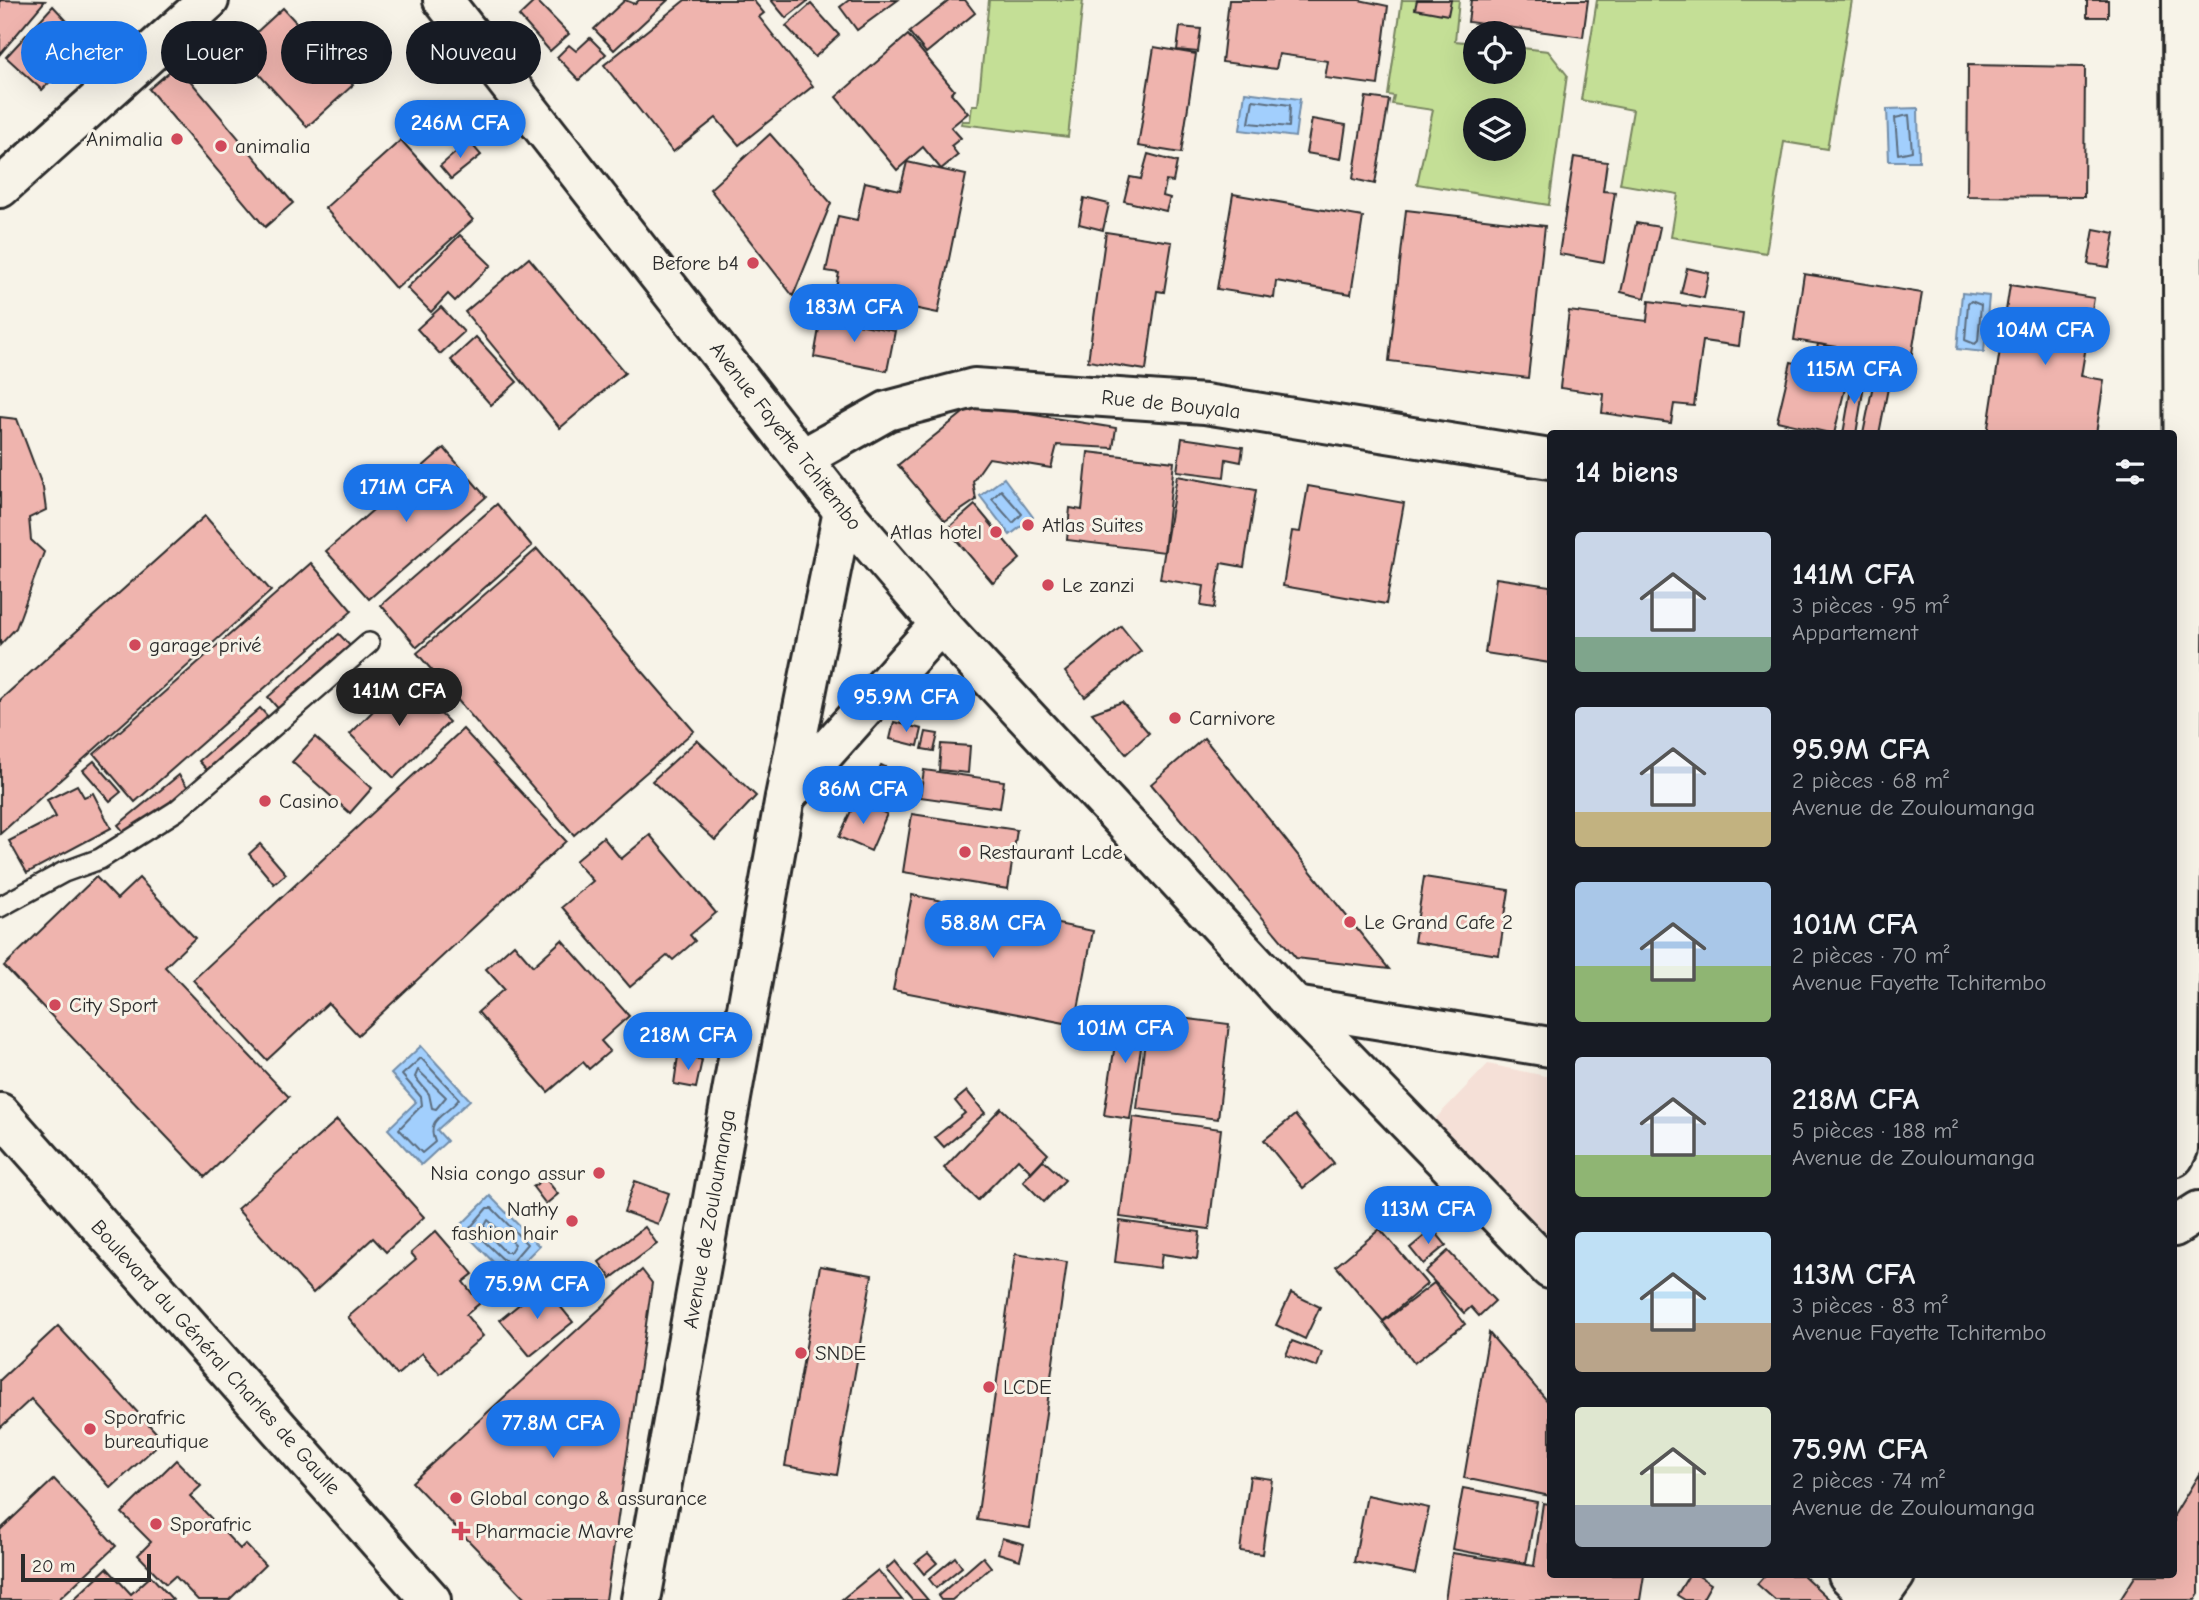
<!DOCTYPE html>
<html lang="fr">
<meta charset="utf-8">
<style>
body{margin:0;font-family:"Comic Neue",sans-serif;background:#242831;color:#f1f3f6;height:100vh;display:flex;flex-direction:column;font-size:26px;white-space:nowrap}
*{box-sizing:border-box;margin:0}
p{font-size:23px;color:#9ea1a6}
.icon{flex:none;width:38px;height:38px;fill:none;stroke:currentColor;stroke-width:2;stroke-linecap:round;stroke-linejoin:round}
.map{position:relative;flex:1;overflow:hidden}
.panel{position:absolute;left:1547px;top:430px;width:630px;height:1148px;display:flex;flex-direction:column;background:#171b24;border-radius:7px;box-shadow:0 7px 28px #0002}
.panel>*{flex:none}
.guide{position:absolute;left:21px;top:21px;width:665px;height:63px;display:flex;gap:14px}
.buttons{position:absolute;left:1463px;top:21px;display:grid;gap:14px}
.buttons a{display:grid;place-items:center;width:63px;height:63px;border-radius:50%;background:#171b24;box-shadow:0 7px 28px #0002;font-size:35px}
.scale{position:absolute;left:21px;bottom:18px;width:130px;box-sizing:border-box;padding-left:7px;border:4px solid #2b2b2b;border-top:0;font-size:19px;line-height:24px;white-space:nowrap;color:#2b2b2b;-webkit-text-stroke:5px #f7f3e8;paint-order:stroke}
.price{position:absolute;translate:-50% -60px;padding:0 16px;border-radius:24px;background:#1a73e8;color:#fff;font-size:23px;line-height:46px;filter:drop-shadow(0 2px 4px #0008)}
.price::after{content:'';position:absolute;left:50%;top:42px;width:21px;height:16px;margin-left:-10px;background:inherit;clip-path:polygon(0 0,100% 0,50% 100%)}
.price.on{background:#222;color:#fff}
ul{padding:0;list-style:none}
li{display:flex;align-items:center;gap:21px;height:175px;padding:0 28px}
li span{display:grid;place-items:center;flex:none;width:196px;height:140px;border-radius:7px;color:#555}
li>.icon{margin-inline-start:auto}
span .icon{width:84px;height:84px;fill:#fffc;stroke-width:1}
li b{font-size:30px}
h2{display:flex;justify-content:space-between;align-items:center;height:84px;padding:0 28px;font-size:30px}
.chip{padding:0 24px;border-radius:32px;background:#171b24;box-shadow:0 7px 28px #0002;font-size:24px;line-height:63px}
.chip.on{background:#1a73e8;color:#fff}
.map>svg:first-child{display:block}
.built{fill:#f5e0d7}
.green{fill:#c4df96;stroke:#788560;stroke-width:2;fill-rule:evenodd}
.water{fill:#a2cffd;stroke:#728da9;stroke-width:2}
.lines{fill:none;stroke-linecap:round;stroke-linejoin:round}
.shore{stroke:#5b6d7f;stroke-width:2}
.building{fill:#efb4ae;stroke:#2b2b2b;stroke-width:2}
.service-casing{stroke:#2b2b2b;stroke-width:24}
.minor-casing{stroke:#2b2b2b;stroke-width:44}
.tertiary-casing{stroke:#2b2b2b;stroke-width:44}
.primary-casing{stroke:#2b2b2b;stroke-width:44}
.service{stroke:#f7f3e8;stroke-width:19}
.minor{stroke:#f7f3e8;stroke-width:38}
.tertiary{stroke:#f7f3e8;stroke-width:38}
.primary{stroke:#f7f3e8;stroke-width:38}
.poi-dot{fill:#d1495b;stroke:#f7f3e8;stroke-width:2.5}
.labels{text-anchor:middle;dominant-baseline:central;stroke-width:6;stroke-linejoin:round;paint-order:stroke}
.poi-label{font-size:21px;fill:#2b2b2b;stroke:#f7f3e8;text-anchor:start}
.street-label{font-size:21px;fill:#2b2b2b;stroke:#f7f3e8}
</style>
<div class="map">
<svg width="2199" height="1600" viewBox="0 0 2199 1600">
<rect width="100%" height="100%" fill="#f7f3e8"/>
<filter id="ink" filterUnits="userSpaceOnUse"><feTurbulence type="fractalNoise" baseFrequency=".0143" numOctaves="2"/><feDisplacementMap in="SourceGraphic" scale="14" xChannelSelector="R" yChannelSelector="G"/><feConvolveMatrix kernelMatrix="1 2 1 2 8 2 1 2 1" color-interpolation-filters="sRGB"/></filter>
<g filter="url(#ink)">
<path class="built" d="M1488,1064L1550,1077V1237L1435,1119Z"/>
<g class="green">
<path d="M989,0H1083L1068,137L961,124L962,121H970L972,105H978Z"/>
<path d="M1402,0H1459L1455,41L1475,43V72H1514V47L1548,51L1567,75L1549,205L1417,184L1433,110L1392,104L1394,96L1388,95ZM1475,110H1514V149H1475Z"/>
<path d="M1597,0H1852L1827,149L1784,142L1766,253L1671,237L1678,194L1620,184L1633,110L1581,100Z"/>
</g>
<g class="water">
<path d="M1245,92L1300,99L1295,137L1240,130Z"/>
<path d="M1918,108L1919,161H1889L1887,109Z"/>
<path d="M1962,293L1989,296L1984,352L1957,349Z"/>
<path d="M1004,478L1033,517L1010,535L980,496Z"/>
<path d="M421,1046L470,1100L437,1130L447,1141L421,1165L388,1129L416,1102L391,1074Z"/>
<path d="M490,1196L539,1246L508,1277L459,1227Z"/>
</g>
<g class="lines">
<g class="shore">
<path d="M1253,100L1290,105L1289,127L1249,123Z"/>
<path d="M1909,115L1912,151L1898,154L1895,118Z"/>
<path d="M1971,301L1981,305L1978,341L1975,344L1965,340L1968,304Z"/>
<path d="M1001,490L1022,514L1013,523L992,499Z"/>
<path d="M421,1058L459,1099C446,1116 425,1118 435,1142L422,1153L399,1129L422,1105L421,1097L402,1075Z"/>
<path d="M418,1070L446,1097L436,1109L432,1108L429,1094L415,1077Z"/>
<path d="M487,1208H492L527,1244L509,1265L470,1228Z"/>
<path d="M488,1220L515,1244L510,1252H505L483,1229Z"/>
</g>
</g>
<g class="building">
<path d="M0,0L45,1L0,54Z"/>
<path d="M536,0L569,34L550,51L519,16Z"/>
<path d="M625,0L635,4L639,0H668L614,50L594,29Z"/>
<path d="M685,0H753L764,13L759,17L813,86L739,145L716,118L673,152L604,65Z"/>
<path d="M771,0H809L786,18Z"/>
<path d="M849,0H898L857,30L840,7Z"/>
<path d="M950,0H965L975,13L926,53L909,32Z"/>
<path d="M1229,0H1359L1388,6L1378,85L1325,78L1328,61L1279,54L1276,69L1222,62Z"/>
<path d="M1417,0H1451L1448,15L1415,9Z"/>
<path d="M1471,0H1588L1583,37L1468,22Z"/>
<rect x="2087" y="0" width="21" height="17"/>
<path d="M811,4L839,35L815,57L786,26Z"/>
<path d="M53,6L67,21L49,41L70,61L42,90L6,57Z"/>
<path d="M283,8L353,85L307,127L237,50Z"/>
<path d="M1180,27L1201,29L1198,52L1177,50Z"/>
<path d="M908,35L954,90L951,93L968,113L951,127L961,138L951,146L958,155L941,169L923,147L897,170L836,97Z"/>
<path d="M590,38L606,54L579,80L557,57L569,45L576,51Z"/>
<path d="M1154,47L1196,54L1181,153L1138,146Z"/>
<path d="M177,65L293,203L265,227L149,89Z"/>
<path d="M1968,65L2085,67L2084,197L1967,196Z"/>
<path d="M1366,97L1389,100L1375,184L1353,179Z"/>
<path d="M1312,119L1346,125L1341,159L1306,153Z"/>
<path d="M770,134L831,203L793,296L710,189Z"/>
<path d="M401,140L473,220L396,289L325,208Z"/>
<path d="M469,141L481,155L451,179L440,166Z"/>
<path d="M1148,154L1177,162L1173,182L1166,181L1163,196L1170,198L1166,211L1124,201L1130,177L1141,179Z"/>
<path d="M1574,157L1607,162L1603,191L1615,192L1604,262L1559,254Z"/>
<path d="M907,162L966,175L938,313L835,292L839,273L826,271L838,216L857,220L865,182L900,190Z"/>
<path d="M1233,194L1363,217L1351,294L1276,281L1274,298L1217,289Z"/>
<path d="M1084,198L1109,204L1103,230L1079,224Z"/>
<path d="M1406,210L1545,226L1528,378L1389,361Z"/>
<path d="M1636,223L1660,227L1645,298L1621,292Z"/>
<path d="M2094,229L2115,233L2109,267L2088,264Z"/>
<path d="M1106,232L1172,242L1164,292L1157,291L1146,370L1088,361Z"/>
<path d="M460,235L491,265L455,301L448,294L431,312L407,288Z"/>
<path d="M529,258L625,373L560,428L465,312Z"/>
<path d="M1687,268L1709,273L1704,298L1681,293Z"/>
<path d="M1804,274L1922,293L1911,359L1794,340Z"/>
<path d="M2010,285L2094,298L2081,376L2104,380L2096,434H1987Z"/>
<path d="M1649,301L1743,313L1739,346L1703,341L1694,406L1674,404L1671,423L1602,413L1604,394L1560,388L1569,311L1647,321Z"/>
<path d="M441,307L464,332L440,354L417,329Z"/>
<path d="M821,317L895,331L887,371L814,357Z"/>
<path d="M476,337L517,382L491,405L451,360Z"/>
<path d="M1818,344L1897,360L1893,379L1814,363Z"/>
<path d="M1791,362L1848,376L1834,434L1777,421Z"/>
<path d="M1853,377L1865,379L1856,434H1843Z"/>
<path d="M1874,380L1889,383L1879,434H1863Z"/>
<path d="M973,405L1116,428L1113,448L1057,445L1051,468L989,458L973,481L976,500L945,521L898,465Z"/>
<path d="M0,417L17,419L43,488L46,510L29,518L31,540L44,552L16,628L0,645Z"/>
<path d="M1182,438L1243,447L1241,462L1226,459L1224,477L1177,471Z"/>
<path d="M444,448L486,497L369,599L326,551Z"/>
<path d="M1088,452L1174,462L1164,552L1067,540L1070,508L1082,510Z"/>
<path d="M1177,476L1256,490L1244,567L1221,563L1214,608L1201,606L1204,586L1160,579Z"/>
<path d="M1308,486L1404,503L1386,604L1283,586L1292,531L1300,532Z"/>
<path d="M497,504L532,546L417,647L381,605Z"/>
<path d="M975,505L1020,559L993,583L947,529Z"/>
<path d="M205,516L271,591L0,834V700Z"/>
<path d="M537,549L694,731L574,835L417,653Z"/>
<path d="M311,563L352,611L135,802L94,754Z"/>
<path d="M1496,578L1550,586V663L1485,653Z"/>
<path d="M1121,626L1141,651L1085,697L1065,672Z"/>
<path d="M339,634L353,649L281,712L268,697Z"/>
<path d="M405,679L449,722L394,778L350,734Z"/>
<path d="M1122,702L1149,733L1126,754L1092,713Z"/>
<path d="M260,708L270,719L209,772L199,761Z"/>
<path d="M894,722L922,729L918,746L890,739Z"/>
<path d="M463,729L566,841L358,1035L328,1003L267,1060L193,980Z"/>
<path d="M926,732L938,734L934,751L922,749Z"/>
<path d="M315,737L372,788L350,813L292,762Z"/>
<path d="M1204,738L1389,969L1296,958L1151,784Z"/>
<path d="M697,740L756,796L715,840L652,781Z"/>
<path d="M941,744L970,746L968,773L939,770Z"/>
<path d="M94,761L121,792L110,801L83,770Z"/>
<path d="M881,765L920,784L912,801L873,781Z"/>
<path d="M924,770L1004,781L1000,808L920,797Z"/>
<path d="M179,775L189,789L129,838L118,825Z"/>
<path d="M77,785L84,797L93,793L111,828L27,873L9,841L56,817L47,800Z"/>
<path d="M856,800L887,814L871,851L839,837Z"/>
<path d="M912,814L1017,830L1008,889L903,872Z"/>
<path d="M650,835L716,913L690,935L695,941L673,960L668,955L630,987L562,907L593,881L575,861L603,837L621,859Z"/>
<path d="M260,844L286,874L274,884L249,854Z"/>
<path d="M96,877L117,899L139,878L195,938L165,967L289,1097L205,1177L4,966Z"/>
<path d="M1424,877L1509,890L1499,955L1414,942Z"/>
<path d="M912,895L1093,931L1075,1025L893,990Z"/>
<path d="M562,940L629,1016L601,1041L610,1051L589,1069L583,1062L548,1092L478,1012L504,989L486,969L514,944L533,966Z"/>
<path d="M1120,1012L1146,1016L1130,1119L1104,1115Z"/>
<path d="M1148,1014L1229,1024L1218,1119L1137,1109Z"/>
<path d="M678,1056L702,1060L696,1088L674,1084Z"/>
<path d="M967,1091L985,1113L944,1147L935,1137L965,1113L955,1101Z"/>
<path d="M1001,1108L1048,1154L1031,1172L1018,1159L978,1200L944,1168Z"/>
<path d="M1295,1115L1334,1163L1303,1188L1264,1140Z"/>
<path d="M1133,1117L1221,1129L1209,1229L1120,1217Z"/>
<path d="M337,1120L424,1217L386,1252L373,1238L313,1293L237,1209Z"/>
<path d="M1043,1160L1065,1180L1044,1202L1023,1181Z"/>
<path d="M545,1178L558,1194L546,1204L533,1187Z"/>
<path d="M635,1181L669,1193L658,1224L624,1212Z"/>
<path d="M1120,1221L1200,1232L1197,1259L1162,1254L1160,1268L1115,1262Z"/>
<path d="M645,1227L657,1244L611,1278L599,1262Z"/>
<path d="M1380,1229L1427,1284L1383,1321L1336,1266Z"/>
<path d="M1433,1229L1446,1245L1423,1264L1410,1248Z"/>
<path d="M436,1231L473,1274L463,1282L480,1303L466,1315L483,1336L440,1374L422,1353L397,1375L348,1317L416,1259L411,1253Z"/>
<path d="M1448,1251L1495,1301L1479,1316L1471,1307L1464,1313L1425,1272Z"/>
<path d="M1015,1254L1067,1262L1030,1528L977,1520Z"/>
<path d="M820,1266L872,1275L837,1475L785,1466Z"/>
<path d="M642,1270L652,1283L606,1600H526L412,1482Z"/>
<path d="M1434,1283L1465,1324L1414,1363L1383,1322Z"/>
<path d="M543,1285L573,1322L530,1356L500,1320Z"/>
<path d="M1291,1293L1320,1307L1305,1339L1276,1325Z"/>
<path d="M58,1326L163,1440L111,1488L31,1399L0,1428V1380Z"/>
<path d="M1489,1333L1550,1404V1496L1464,1478Z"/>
<path d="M1292,1341L1322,1352L1317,1367L1286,1355Z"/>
<path d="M176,1460L201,1486L190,1496L240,1549L245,1544L265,1565L229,1600H198L175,1576L166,1584L138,1555L151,1542L122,1513Z"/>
<path d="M2199,1474V1594L2195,1600H2120L2136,1575H2174V1515Z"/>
<path d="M1250,1476L1272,1479L1262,1554L1240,1551Z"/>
<path d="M54,1479L116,1546L58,1600H0V1530Z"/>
<path d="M1463,1488L1537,1502L1526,1563L1452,1549Z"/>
<path d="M1367,1495L1429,1508L1415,1574L1354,1562Z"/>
<path d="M1543,1503L1550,1504V1575H1644L1640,1600H1445L1452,1553L1534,1566Z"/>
<path d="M1002,1538L1024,1544L1020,1560L998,1553Z"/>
<path d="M928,1553L937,1563L924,1574L915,1563Z"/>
<path d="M955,1557L962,1567L936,1588L929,1579Z"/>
<path d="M983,1557L991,1567L952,1600H941L938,1596Z"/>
<path d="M895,1561L928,1600H912L886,1569Z"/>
<path d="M107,1568L131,1594L151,1576L173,1600H73Z"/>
<path d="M878,1570L902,1600H841Z"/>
<path d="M1689,1575H1697L1711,1584L1702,1600H1685L1677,1595Z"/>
<path d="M1765,1575H1803L1830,1600H1775L1757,1584Z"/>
</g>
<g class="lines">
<defs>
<path id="service" d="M0,907L64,872L100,859L176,811L369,643"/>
<g id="minor">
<path d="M0,188L209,0"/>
<path d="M803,458L887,411L974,388L1205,404L1550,459"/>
<path d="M786,796L940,624"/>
<path d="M1295,1006L1550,1047"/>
<path d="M2174,1157L2178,1149L2184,560L2182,0"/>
<path d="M2174,1227L2199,1211"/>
<path d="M641,1600L785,797L843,511"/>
<path d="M1877,1600L1895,1575"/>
</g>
<g id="tertiary">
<path d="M443,0L843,511L940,624L1295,1006L1550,1269"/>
<path d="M1848,1575L1873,1600"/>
</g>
<path id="primary" d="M0,1113L431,1600"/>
</defs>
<use href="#service" class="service-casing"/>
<use href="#minor" class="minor-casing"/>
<use href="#tertiary" class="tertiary-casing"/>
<use href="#primary" class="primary-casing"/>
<use href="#service" class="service"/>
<use href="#minor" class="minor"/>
<use href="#tertiary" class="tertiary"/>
<use href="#primary" class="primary"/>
</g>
</g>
<g class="poi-dot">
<circle cx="177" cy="139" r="7"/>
<circle cx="221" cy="146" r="7"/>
<circle cx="753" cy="263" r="7"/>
<circle cx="1028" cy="525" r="7"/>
<circle cx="996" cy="532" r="7"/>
<circle cx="1048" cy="585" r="7"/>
<circle cx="135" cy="645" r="7"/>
<circle cx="1175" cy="718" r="7"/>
<circle cx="265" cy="801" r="7"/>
<circle cx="965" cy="852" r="7"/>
<circle cx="1350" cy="922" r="7"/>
<circle cx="55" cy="1005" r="7"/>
<circle cx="599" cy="1173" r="7"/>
<circle cx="572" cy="1221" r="7"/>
<circle cx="801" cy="1353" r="7"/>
<circle cx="989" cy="1387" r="7"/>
<circle cx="90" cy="1429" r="7"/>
<circle cx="456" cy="1498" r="7"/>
<circle cx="156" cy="1524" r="7"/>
<path d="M457.5 1520.5h7v7h7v7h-7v7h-7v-7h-7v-7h7z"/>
</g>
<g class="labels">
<g class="poi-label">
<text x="163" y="139" text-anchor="end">Animalia</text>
<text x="235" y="146">animalia</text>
<text x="739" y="263" text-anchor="end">Before b4</text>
<text x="1042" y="525">Atlas Suites</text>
<text x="982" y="532" text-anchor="end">Atlas hotel</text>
<text x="1062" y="585">Le zanzi</text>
<text x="149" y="645">garage privé</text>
<text x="1189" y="718">Carnivore</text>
<text x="279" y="801">Casino</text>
<text x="979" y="852">Restaurant Lcde</text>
<text x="1364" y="922">Le Grand Cafe 2</text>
<text x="69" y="1005">City Sport</text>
<text x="585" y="1173" text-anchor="end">Nsia congo assur</text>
<text x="558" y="1209" text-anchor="end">Nathy<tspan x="558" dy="24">fashion hair</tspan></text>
<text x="815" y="1353">SNDE</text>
<text x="1003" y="1387">LCDE</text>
<text x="104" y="1417">Sporafric<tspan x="104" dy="24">bureautique</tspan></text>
<text x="470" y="1498">Global congo &amp; assurance</text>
<text x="170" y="1524">Sporafric</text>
<text x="475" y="1531">Pharmacie Mavre</text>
</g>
<g class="street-label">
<text transform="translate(1171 404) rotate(6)">Rue de Bouyala</text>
<text transform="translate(786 436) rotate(52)">Avenue Fayette Tchitembo</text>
<text transform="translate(709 1219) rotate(-80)">Avenue de Zouloumanga</text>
<text transform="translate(216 1357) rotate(48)">Boulevard du Général Charles de Gaulle</text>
</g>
</g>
</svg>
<div class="buttons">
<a><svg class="icon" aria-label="locate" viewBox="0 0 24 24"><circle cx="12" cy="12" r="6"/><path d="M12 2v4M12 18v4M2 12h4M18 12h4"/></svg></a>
<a><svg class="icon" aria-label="layers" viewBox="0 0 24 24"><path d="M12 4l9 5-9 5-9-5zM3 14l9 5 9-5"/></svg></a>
</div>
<div class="scale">20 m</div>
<b class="price" style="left:460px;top:160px">246M CFA</b>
<b class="price" style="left:854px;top:344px">183M CFA</b>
<b class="price" style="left:2045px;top:367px">104M CFA</b>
<b class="price" style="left:1854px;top:406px">115M CFA</b>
<b class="price" style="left:406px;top:524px">171M CFA</b>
<b class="price on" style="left:399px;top:728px">141M CFA</b>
<b class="price" style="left:906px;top:734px">95.9M CFA</b>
<b class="price" style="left:863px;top:826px">86M CFA</b>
<b class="price" style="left:993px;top:960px">58.8M CFA</b>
<b class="price" style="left:1125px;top:1065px">101M CFA</b>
<b class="price" style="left:688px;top:1072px">218M CFA</b>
<b class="price" style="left:1428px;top:1246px">113M CFA</b>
<b class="price" style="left:537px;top:1321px">75.9M CFA</b>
<b class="price" style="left:553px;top:1460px">77.8M CFA</b>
<div class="guide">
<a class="chip on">Acheter</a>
<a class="chip">Louer</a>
<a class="chip">Filtres</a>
<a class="chip">Nouveau</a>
</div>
<section class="panel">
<h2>14 biens<svg class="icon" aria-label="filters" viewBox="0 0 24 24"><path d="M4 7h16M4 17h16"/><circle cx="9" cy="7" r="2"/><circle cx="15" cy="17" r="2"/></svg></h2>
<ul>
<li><span style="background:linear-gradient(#c9d6e8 75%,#7fa58c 0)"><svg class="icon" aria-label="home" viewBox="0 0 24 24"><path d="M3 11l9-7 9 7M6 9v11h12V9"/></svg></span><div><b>141M CFA</b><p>3 pièces · 95 m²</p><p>Appartement</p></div></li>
<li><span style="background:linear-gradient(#c9d6e8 75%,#c2b280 0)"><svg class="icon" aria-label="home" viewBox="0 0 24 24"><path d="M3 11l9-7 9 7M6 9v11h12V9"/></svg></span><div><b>95.9M CFA</b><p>2 pièces · 68 m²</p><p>Avenue de Zouloumanga</p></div></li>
<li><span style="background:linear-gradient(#a9c7e8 60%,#8fb573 0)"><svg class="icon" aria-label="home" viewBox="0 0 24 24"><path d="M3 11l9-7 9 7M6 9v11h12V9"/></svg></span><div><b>101M CFA</b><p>2 pièces · 70 m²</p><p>Avenue Fayette Tchitembo</p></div></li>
<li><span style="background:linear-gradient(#c9d6e8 70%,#8fb573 0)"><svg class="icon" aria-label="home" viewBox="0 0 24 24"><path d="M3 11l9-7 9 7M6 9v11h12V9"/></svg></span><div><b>218M CFA</b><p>5 pièces · 188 m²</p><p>Avenue de Zouloumanga</p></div></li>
<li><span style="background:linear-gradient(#bfe0f5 65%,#b9a48a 0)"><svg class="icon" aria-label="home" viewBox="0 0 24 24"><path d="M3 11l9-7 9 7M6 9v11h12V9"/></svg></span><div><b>113M CFA</b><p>3 pièces · 83 m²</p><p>Avenue Fayette Tchitembo</p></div></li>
<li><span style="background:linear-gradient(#dfe7d0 70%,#9aa5b1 0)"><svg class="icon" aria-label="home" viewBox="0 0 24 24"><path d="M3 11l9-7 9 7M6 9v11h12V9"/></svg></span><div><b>75.9M CFA</b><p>2 pièces · 74 m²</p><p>Avenue de Zouloumanga</p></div></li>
</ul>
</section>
</div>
